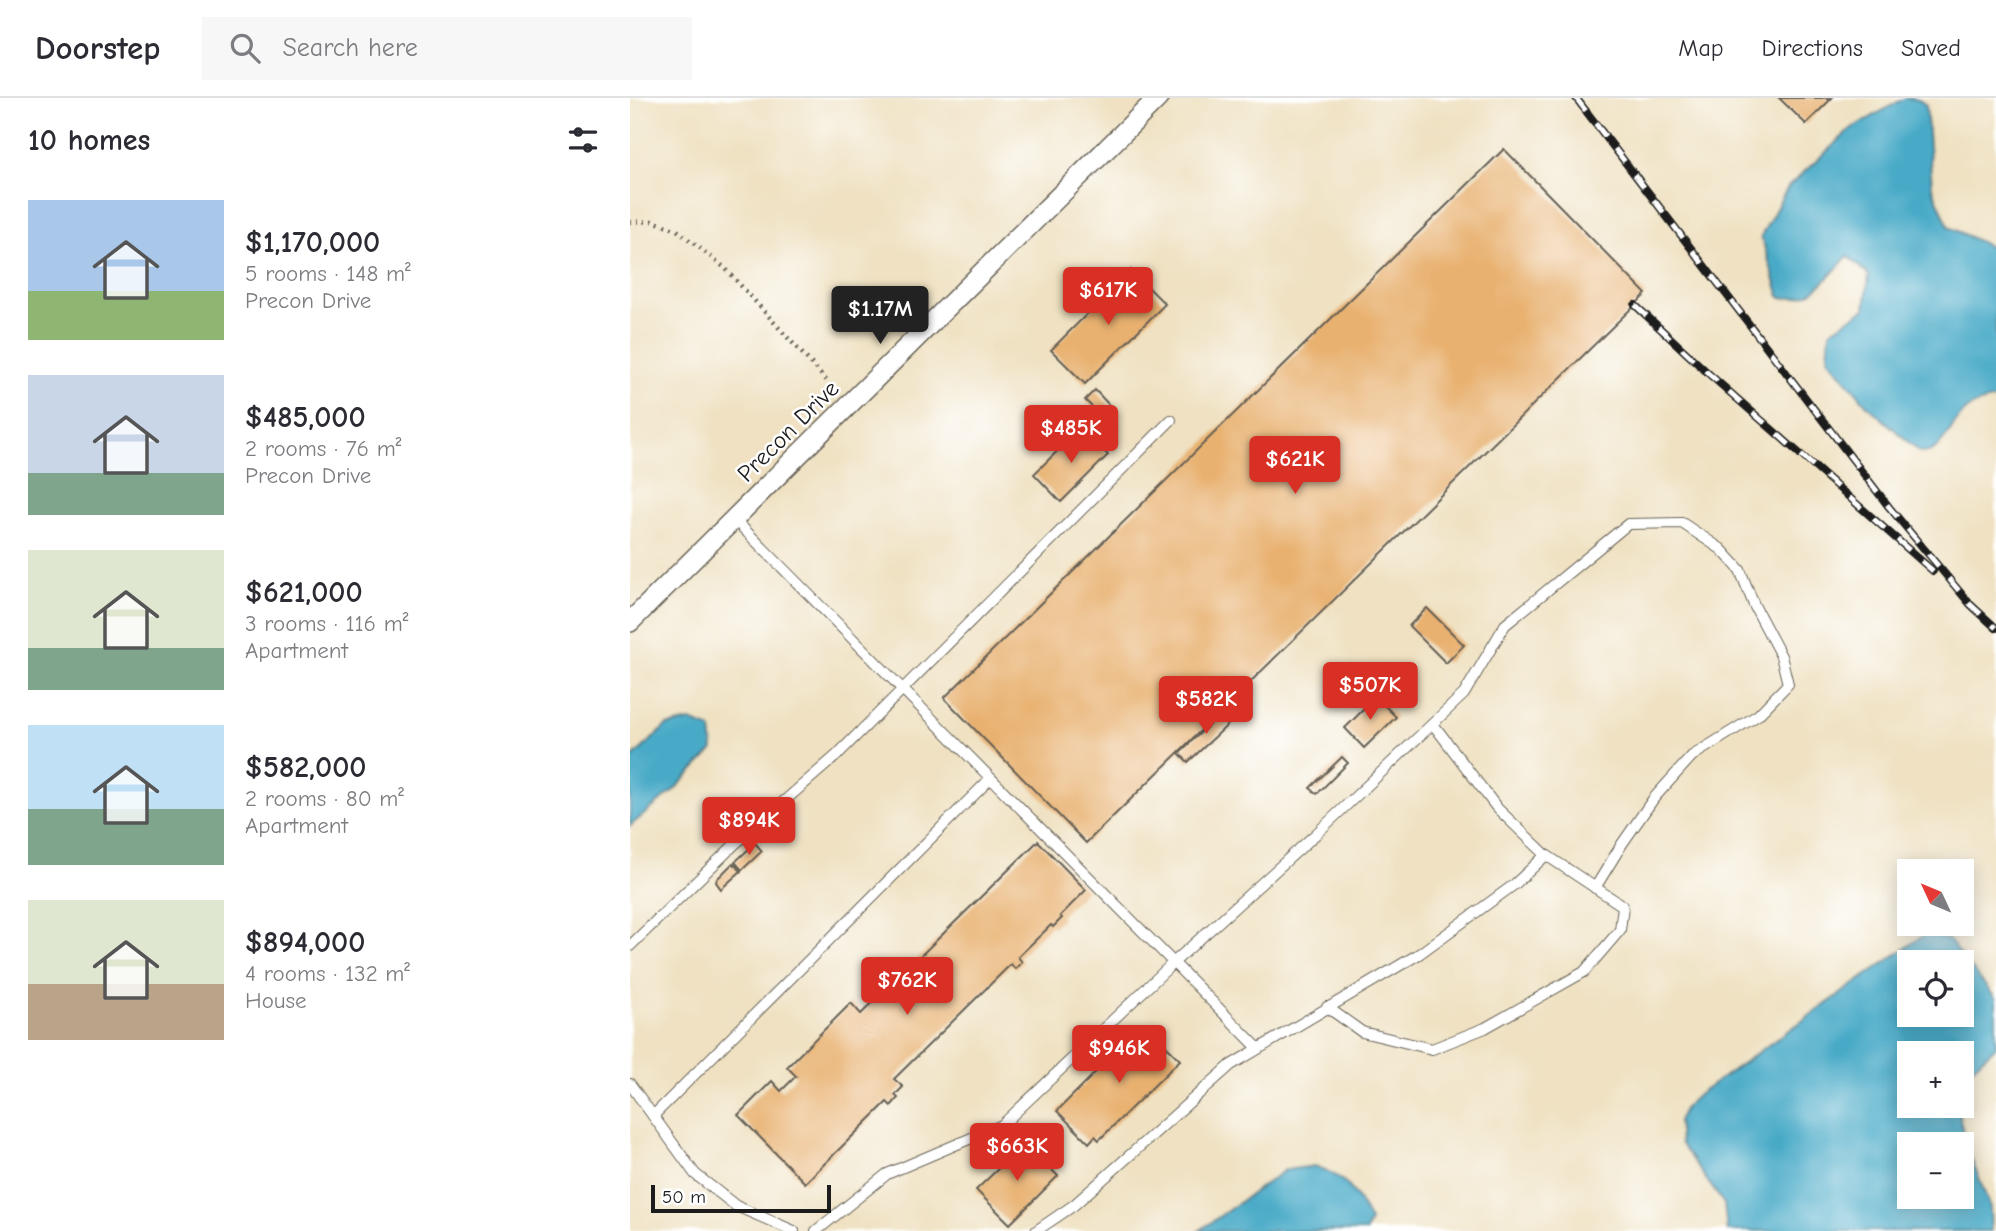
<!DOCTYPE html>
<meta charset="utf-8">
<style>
body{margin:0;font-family:"Comic Neue",sans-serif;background:#f7f7f7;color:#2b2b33;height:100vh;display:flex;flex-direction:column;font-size:26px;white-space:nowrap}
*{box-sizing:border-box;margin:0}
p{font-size:23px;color:#7c7c81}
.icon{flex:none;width:38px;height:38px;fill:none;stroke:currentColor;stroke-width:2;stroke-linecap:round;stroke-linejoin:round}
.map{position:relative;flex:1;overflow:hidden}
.drawer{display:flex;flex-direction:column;background:#fff;width:630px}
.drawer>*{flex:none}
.needle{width:46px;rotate:314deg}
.controls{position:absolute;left:1267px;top:761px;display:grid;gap:14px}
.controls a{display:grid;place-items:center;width:77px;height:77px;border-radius:0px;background:#fff;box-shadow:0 4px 18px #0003;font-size:35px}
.scale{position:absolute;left:21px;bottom:18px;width:180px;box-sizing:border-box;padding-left:7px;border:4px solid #1c1c1c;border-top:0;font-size:19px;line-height:24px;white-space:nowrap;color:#1c1c1c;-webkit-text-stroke:5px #fff;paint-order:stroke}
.price{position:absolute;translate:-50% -60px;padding:0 16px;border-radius:7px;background:#d93025;color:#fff;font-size:23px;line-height:46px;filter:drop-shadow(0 2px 4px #0008)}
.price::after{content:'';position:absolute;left:50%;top:42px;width:21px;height:16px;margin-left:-10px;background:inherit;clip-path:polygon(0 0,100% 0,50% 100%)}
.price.active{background:#222;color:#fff}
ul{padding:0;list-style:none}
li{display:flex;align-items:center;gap:21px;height:175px;padding:0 28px}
li span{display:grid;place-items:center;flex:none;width:196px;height:140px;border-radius:0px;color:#555}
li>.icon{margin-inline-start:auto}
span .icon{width:84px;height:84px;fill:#fffc;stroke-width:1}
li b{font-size:30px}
h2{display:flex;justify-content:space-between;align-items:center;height:84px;padding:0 28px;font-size:30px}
header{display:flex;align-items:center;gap:42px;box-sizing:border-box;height:98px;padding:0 35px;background:#fff;border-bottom:2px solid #e1e1e2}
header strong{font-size:33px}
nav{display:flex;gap:38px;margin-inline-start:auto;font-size:24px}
.search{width:490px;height:63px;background:#f7f7f7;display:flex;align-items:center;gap:18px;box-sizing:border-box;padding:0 24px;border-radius:0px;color:#7c7c81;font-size:26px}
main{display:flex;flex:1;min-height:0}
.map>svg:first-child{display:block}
.water{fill:#48aac7;stroke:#326372;stroke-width:2;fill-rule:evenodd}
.building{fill:#e8b16f}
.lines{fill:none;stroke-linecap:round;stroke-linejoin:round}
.lane-casing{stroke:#666156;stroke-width:12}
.street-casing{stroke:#666156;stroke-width:22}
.path{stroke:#666156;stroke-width:4.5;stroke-dasharray:2 5;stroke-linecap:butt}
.lane{stroke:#fff;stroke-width:10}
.street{stroke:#fff;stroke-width:19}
.rail-casing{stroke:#1c1c1c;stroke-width:8}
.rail{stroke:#fff;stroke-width:5;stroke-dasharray:16;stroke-linecap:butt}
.labels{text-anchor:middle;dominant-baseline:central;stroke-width:5;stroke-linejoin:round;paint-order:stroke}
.street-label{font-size:24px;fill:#1c1c1c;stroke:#fff}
</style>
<header>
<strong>Doorstep</strong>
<div class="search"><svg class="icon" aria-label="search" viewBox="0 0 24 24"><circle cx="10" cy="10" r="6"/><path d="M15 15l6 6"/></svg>Search here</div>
<nav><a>Map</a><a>Directions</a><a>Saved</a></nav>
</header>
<main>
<section class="drawer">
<h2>10 homes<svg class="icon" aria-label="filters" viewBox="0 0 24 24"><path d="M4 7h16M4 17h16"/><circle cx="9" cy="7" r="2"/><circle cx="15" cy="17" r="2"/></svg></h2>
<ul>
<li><span style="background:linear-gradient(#a9c7e8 65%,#8fb573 0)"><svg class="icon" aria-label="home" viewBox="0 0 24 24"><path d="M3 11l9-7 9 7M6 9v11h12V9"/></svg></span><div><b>$1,170,000</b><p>5 rooms · 148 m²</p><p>Precon Drive</p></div></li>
<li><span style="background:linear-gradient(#c9d6e8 70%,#7fa58c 0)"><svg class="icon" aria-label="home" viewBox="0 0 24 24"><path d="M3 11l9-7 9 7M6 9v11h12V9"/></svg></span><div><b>$485,000</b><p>2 rooms · 76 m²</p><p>Precon Drive</p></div></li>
<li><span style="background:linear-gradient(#dfe7d0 70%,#7fa58c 0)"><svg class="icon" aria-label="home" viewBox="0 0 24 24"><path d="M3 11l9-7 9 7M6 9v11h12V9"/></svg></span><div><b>$621,000</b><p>3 rooms · 116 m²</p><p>Apartment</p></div></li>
<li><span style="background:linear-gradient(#bfe0f5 60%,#7fa58c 0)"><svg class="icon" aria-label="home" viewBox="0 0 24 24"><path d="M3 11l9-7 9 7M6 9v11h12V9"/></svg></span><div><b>$582,000</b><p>2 rooms · 80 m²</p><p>Apartment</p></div></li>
<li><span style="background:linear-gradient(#dfe7d0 60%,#b9a48a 0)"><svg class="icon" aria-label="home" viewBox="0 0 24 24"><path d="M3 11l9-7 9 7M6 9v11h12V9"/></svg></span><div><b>$894,000</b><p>4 rooms · 132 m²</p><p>House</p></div></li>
</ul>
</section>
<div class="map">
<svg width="1366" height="1133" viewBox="0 0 1366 1133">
<rect width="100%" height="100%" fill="#fff"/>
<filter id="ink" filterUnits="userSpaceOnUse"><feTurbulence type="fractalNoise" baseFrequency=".0143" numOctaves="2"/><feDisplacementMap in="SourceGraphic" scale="14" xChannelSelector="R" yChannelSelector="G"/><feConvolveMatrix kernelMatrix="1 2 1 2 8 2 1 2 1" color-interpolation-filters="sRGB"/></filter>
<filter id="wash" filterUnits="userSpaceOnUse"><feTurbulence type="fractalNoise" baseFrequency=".00686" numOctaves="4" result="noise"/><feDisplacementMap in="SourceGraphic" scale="28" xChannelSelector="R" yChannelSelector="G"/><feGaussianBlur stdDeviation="1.57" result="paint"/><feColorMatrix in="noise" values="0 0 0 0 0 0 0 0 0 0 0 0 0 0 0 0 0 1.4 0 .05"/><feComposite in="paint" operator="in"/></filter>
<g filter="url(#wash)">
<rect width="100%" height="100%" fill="#efe1c1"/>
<g class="water">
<path d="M1275,0L1289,2L1296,7L1302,89L1319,129L1364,151L1366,150V301C1358,303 1346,305 1339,310C1321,322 1315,355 1291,355L1238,308L1198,260L1200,233L1235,211L1239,177L1218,158C1196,180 1183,206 1150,199L1131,138L1158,89L1222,30Z"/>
<path d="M60,623L81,631L83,652L44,692L0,728V662L36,628Z"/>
<path d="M1298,834L1319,842L1366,901V948L1341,971L1332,1001V956H1279V1008H1329L1328,1012L1336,1047L1360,1109L1361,1133H1097L1094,1106L1050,1045L1048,1023L1055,1009L1069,996ZM1279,864H1332V917H1279ZM1332,1046V1099H1279V1046Z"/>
<path d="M685,1068C717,1079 725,1094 740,1123L736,1133H569L655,1072Z"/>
</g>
<g id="blocks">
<g class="building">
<path d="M1149,0H1202L1176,26Z"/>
<path d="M874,51L1016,196L456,745L314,600Z"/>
<path d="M501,172L535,206L455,286L421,252Z"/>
<path d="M465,292L480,308L470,317L455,302Z"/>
<path d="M451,330L478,357L431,404L404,376Z"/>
<path d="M797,510L834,547L816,565L779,528Z"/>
<path d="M746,599L766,619L734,650L715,630Z"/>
<path d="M595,612L604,621L558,664L549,655Z"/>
<path d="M712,659L718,665L687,696L680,690Z"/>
<path d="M408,743L456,792L430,818L432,820L423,829L421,827L388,859L392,864L385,871L381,866L264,981L273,989L265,997L268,1000L261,1008L257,1004L175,1085L108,1017L142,983L151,993L166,978L157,969L221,905L231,916Z"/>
<path d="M125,745L132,753L112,772L105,764Z"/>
<path d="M103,765L111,773L91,791L86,784L87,781Z"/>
<path d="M514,926L550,962L469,1042L465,1038L459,1045L427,1013Z"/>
<path d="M395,1045L428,1078L380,1126L346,1092Z"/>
</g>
</g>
</g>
<g filter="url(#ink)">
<use href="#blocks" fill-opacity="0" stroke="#666156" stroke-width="2"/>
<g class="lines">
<defs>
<g id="lane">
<path d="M104,421L628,950"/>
<path d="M803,626L867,710L916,757"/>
<path d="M0,848L106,745L206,658L541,322"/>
<path d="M0,986L65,1076L106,1108L164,1133"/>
<path d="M23,1018L360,681"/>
<path d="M186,1133L257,1076L372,1027L543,865L686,736L834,596L875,527L998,426L1052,425L1091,451L1110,472L1124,507L1151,558L1158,586L1128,617L1062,658L1024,700L992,746L965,790"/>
<path d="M406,1133L444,1107L601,967L789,856L885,786L916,757L993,808L990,832L954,874L855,930L802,951L732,934L697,909"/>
</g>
<path id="street" d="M0,524L528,0"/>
</defs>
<use href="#lane" class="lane-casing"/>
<use href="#street" class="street-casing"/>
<path class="path" d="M0,124L23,123L47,132L95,170L206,293"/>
<use href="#lane" class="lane"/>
<use href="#street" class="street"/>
<defs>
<g id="rail">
<path d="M946,0L1259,409L1340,506L1366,530"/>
<path d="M1005,207L1079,276L1303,473"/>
</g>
</defs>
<use href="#rail" class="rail-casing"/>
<use href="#rail" class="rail"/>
</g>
</g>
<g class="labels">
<g class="street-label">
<text transform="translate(158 333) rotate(-45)">Precon Drive</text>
</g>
</g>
</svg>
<div class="controls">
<a><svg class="needle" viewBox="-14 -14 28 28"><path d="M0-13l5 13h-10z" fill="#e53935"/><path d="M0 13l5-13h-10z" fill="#7c7c81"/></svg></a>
<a><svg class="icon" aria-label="locate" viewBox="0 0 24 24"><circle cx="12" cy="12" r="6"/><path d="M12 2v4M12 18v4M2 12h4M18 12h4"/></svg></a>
<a>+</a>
<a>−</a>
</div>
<div class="scale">50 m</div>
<b class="price" style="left:478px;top:229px">$617K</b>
<b class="price active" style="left:250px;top:248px">$1.17M</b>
<b class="price" style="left:441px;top:367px">$485K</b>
<b class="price" style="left:665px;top:398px">$621K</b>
<b class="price" style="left:740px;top:624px">$507K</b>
<b class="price" style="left:576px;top:638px">$582K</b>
<b class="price" style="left:119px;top:759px">$894K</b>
<b class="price" style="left:277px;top:919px">$762K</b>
<b class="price" style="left:489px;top:987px">$946K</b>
<b class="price" style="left:387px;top:1085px">$663K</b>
</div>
</main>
